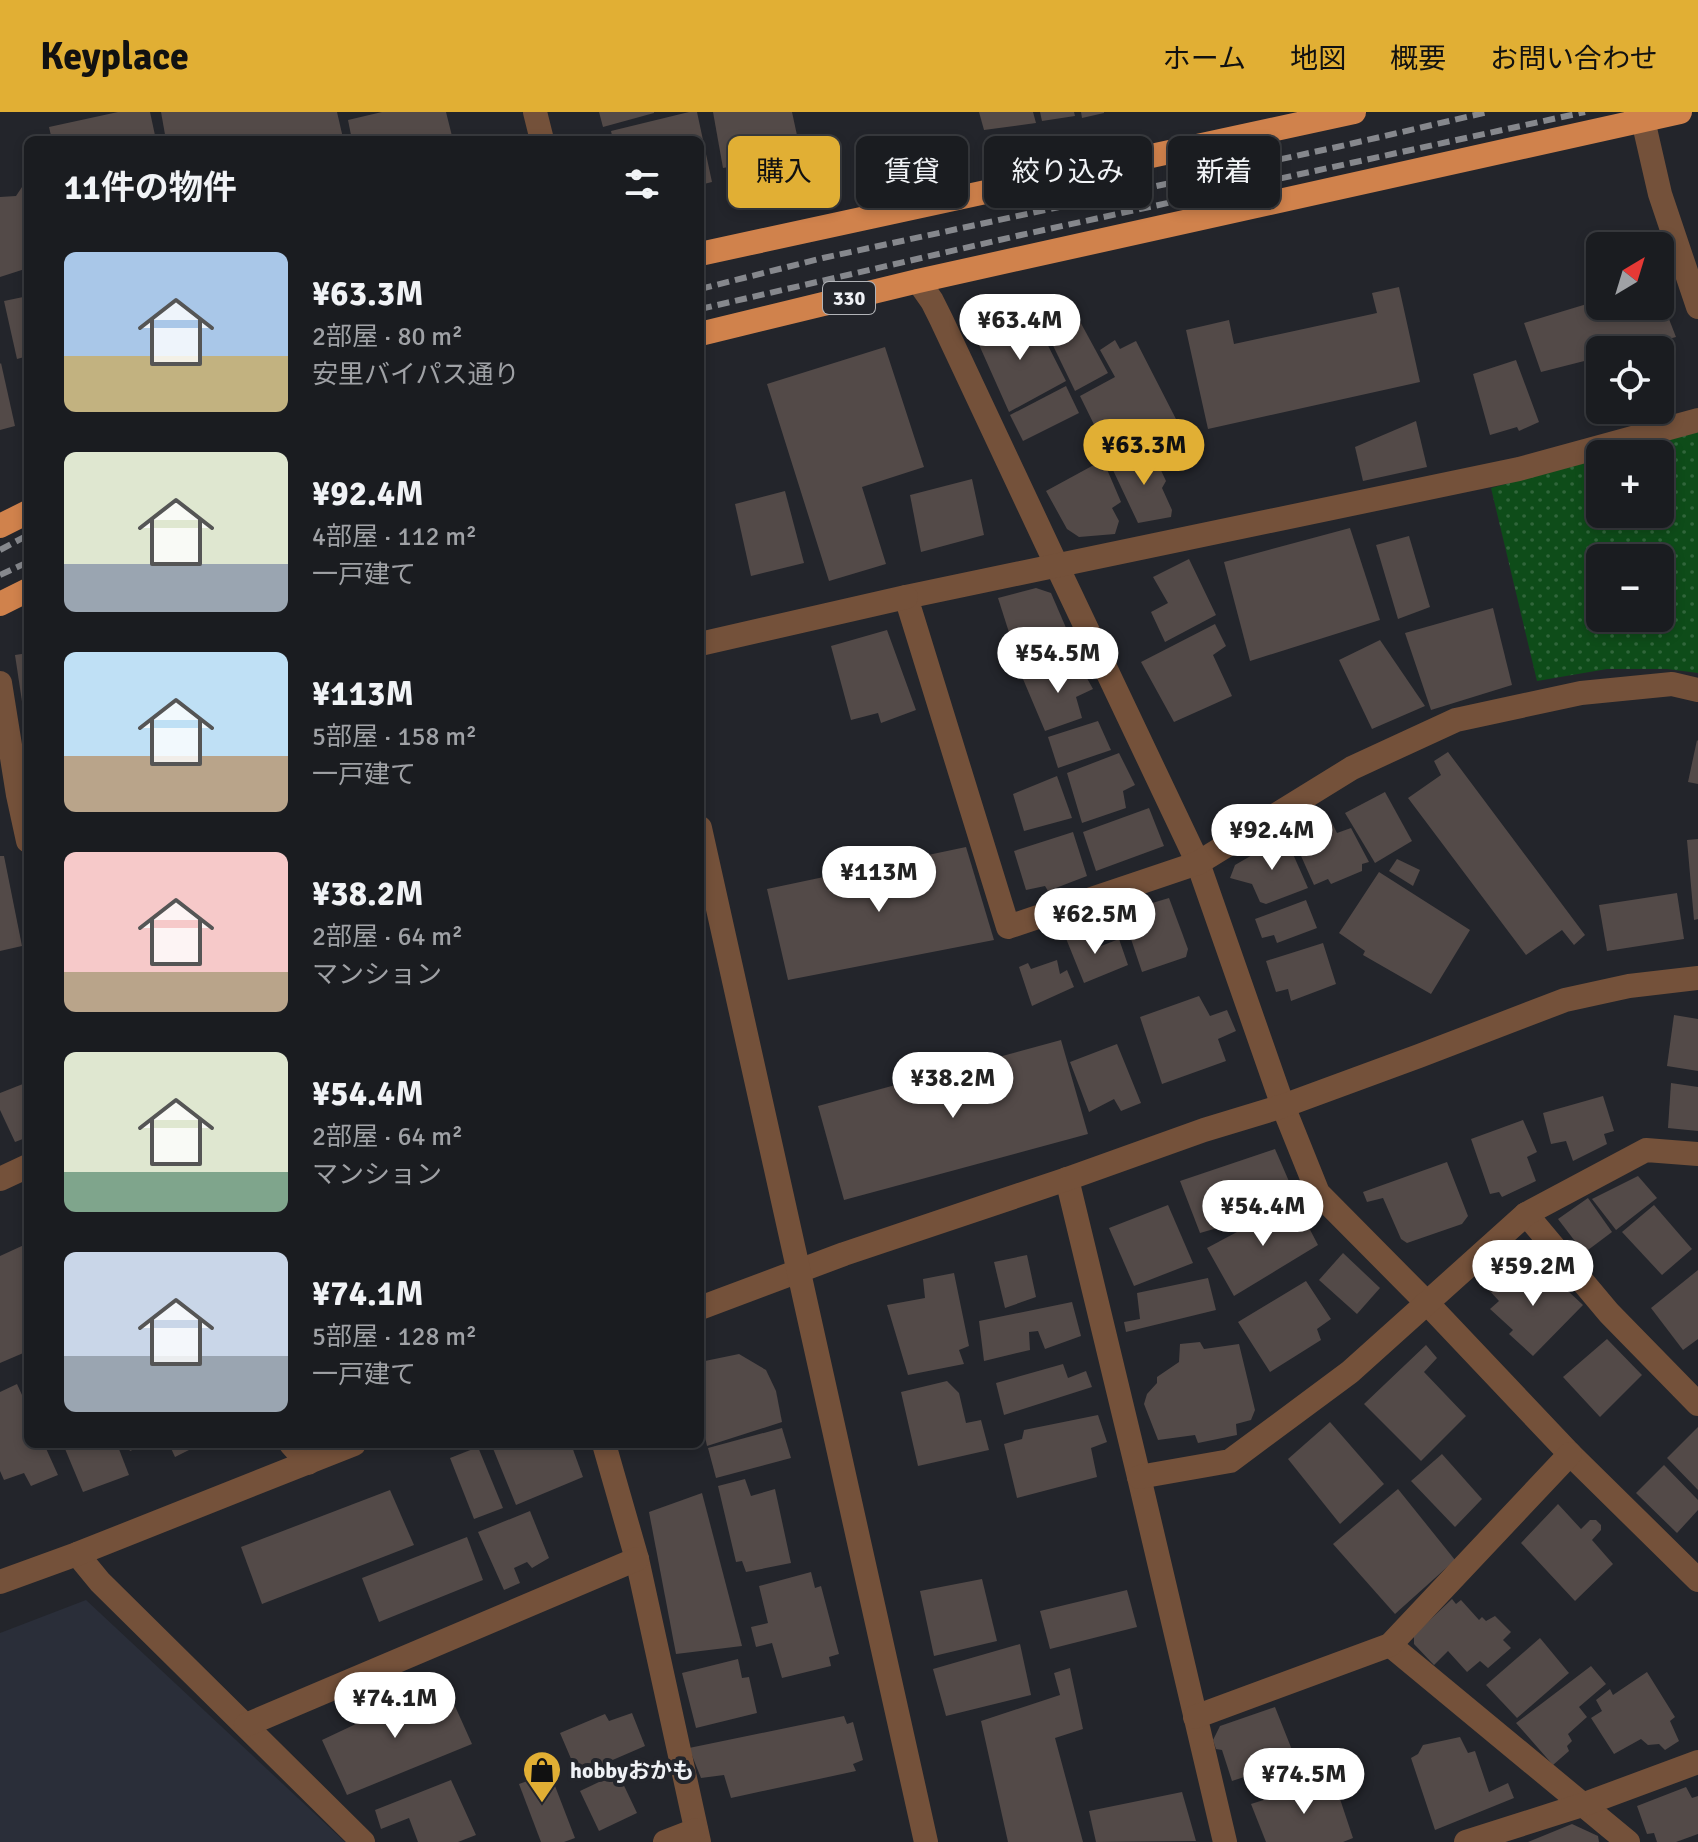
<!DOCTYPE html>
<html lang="ja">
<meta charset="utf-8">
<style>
body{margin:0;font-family:Signika,"Noto Sans JP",sans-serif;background:#232529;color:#f1f3f6;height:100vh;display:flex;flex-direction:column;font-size:30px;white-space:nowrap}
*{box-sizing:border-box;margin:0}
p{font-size:26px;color:#9fa1a5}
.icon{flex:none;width:44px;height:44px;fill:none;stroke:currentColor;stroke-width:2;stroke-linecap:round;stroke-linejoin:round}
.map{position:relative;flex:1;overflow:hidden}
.drawer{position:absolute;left:24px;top:24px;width:680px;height:1312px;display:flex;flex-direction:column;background:#1a1c20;border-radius:12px;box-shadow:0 4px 12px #0003,0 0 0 2px #383a3e}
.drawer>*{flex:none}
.hud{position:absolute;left:728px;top:24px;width:760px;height:72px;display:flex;gap:16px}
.needle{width:52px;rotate:38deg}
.controls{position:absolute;left:1586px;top:120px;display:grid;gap:16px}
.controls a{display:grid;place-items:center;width:88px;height:88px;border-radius:12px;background:#1a1c20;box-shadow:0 4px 12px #0003,0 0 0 2px #383a3e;font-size:40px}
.price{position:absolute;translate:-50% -68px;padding:0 18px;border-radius:28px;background:#fff;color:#222;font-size:26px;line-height:52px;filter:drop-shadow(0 2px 4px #0008)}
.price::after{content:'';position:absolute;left:50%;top:48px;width:24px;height:18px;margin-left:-12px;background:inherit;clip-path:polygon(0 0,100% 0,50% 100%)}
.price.active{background:#e1af34;color:#111}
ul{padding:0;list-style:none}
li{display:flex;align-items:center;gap:24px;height:200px;padding:0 40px}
li span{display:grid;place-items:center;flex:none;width:224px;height:160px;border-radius:12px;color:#555}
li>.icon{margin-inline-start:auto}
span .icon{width:96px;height:96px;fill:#fffc;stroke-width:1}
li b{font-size:34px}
h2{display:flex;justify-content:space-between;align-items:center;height:96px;padding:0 40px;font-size:34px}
.tag{padding:0 28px;border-radius:12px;background:#1a1c20;box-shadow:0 4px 12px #0003,0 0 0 2px #383a3e;font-size:28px;line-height:72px}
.tag.active{background:#e1af34;color:#111}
header{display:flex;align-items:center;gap:48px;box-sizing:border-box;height:112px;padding:0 40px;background:#e1af34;color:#111}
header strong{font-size:38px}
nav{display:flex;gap:44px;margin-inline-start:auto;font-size:28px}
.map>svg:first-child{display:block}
.built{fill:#2a2e39}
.park{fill:url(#park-dots);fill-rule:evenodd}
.building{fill:#534a48}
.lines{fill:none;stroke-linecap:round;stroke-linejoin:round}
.minor{stroke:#74513a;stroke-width:24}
.tertiary{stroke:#74513a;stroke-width:24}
.trunk{stroke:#d0824c;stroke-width:24}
.rail{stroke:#86888d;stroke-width:6;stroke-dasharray:12 6;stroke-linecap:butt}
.labels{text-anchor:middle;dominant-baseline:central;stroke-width:8;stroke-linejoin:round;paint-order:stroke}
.shield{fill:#23252b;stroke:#b2b4b8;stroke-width:2}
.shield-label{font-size:20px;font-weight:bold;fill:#eff1f5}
.poi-label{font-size:22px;font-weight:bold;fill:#eff1f5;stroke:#23252b;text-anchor:start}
</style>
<header>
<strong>Keyplace</strong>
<nav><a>ホーム</a><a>地図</a><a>概要</a><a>お問い合わせ</a></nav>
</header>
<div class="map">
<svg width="1698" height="1730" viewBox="0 0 1698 1730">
<defs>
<pattern id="park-dots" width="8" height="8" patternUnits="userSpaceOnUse" patternTransform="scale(2)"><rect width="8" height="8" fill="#0e4c19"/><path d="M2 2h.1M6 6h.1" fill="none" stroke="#31663b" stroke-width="1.8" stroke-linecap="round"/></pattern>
</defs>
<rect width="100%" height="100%" fill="#23252b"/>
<path class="built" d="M86,1488L345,1730H0V1521Z"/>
<path class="park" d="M1698,319V561L1667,557H1607L1537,569L1491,376L1600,346V402H1660V342H1615ZM1600,446H1660V506H1600Z"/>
<g class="building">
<path d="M118,0H150L156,28H52L49,15Z"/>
<path d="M161,0H337L343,26L333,28H166Z"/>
<path d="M382,0H446L453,28H352L348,8Z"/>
<path d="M599,0H654V1L603,15Z"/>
<path d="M689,0H697L712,70L700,73V28H613L611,19Z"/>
<path d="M713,0H792L801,42L723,56Z"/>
<path d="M979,0H1033L1036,11L984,18Z"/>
<path d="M1040,0H1074L1075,4L1042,9Z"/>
<path d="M1081,0H1104V1L1082,6Z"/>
<path d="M28,71V156L0,165V85L16,84L24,72Z"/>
<path d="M1399,175L1420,270L1208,317L1186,218L1229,208L1234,232L1377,201L1372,181Z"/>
<path d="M28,184V244L17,247L4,189Z"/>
<path d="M1660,184L1676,225L1626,238H1600V245L1541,260L1524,211L1600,188V194H1660Z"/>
<path d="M1033,204L1066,269L1009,300L976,226L1008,208L1020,211Z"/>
<path d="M1077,204L1108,261L1075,279L1045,217Z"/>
<path d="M1115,228L1120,237L1136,229L1177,309L1110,345L1080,284L1115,265L1100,238Z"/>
<path d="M885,235L924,355L862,375L886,452L829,469L767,272Z"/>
<path d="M1516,248L1539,310L1519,319L1517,315L1490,323L1473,262Z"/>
<path d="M1,251L15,314L0,318V252Z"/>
<path d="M1066,274L1079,301L1023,329L1010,303Z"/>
<path d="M1416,309L1427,355L1363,369L1355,335Z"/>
<path d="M1150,335L1166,369L1162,376L1172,398L1171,405L1138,411L1112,356Z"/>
<path d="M1103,348L1121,390L1112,396L1119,409L1115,422L1079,425L1067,417L1046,379Z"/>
<path d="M972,367L984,423L921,440L910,383Z"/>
<path d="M785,379L804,451L751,464L735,392Z"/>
<path d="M1350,416L1380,508L1250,549L1224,450Z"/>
<path d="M1409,424L1430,495L1398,507L1376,433Z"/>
<path d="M1189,447L1216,503L1165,530L1151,500L1168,491L1153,465Z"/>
<path d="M1036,476L1051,481L1076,539L1022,561L998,486Z"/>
<path d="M1493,496L1512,573L1431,598L1405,521Z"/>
<path d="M1215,512L1226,534L1213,543L1232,584L1174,610L1141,550Z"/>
<path d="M887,518L916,598L881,611L878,601L851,608L831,534Z"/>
<path d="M1380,528L1425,594L1372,617L1339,548Z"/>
<path d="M28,541V615L26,616L15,543Z"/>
<path d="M1078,550L1093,577L1076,585L1082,606L1045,619L1023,567Z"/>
<path d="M1098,609L1111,638L1058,656L1048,625Z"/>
<path d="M1697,628L1698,629V672L1688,670Z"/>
<path d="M1448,640L1585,823L1574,833L1562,818L1526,843L1408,686L1441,663L1434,649Z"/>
<path d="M1119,641L1135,673L1123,679L1126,696L1082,711L1067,661Z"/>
<path d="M1057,664L1072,706L1024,719L1013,682Z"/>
<path d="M1385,680L1412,729L1375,751L1345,701Z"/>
<path d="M1149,696L1164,734L1096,759L1083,720Z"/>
<path d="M1310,704L1314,714L1331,709L1337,721L1351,716L1369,750L1362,752V759L1331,772L1328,767L1314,773L1289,717Z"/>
<path d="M1073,720L1087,764L1048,779L1045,774L1026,778L1014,739Z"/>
<path d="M1285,724L1308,776L1266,792L1260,790L1252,772L1230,766L1235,753Z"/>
<path d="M1698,727V807L1694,808L1687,728Z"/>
<path d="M966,735L994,828L788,868L767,777Z"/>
<path d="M0,744H4L22,834L0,839Z"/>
<path d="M1397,747L1420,758L1413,774L1389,759Z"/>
<path d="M1379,760L1470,818L1431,882L1363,843L1365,839L1339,821Z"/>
<path d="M1677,781L1684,827L1607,839L1599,793Z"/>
<path d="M1169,786L1188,837L1186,845L1142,860L1122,800Z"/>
<path d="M1306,788L1317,816L1277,831L1274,823L1262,826L1255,807Z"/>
<path d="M1084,818L1087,826L1097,825L1101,834L1119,827L1128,853L1084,871L1065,824Z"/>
<path d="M1323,831L1336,872L1291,889L1288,877L1276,880L1266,849Z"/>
<path d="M1057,848L1060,862L1067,858L1074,875L1032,894L1019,855L1028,851L1031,857Z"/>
<path d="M1199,884L1210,904L1227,898L1236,919L1218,927L1226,949L1162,972L1140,905Z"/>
<path d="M1674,903L1698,907V959L1667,954Z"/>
<path d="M1061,928L1088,1022L844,1088L818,994Z"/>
<path d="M1117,932L1141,991L1121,999L1114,987L1089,1000L1070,950Z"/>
<path d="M28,970V1025L15,1030L0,998V981Z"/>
<path d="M1671,971L1698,975V1019L1668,1016Z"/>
<path d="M1603,984L1614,1019L1604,1022L1607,1032L1573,1049L1566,1029L1551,1032L1543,1001Z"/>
<path d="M1523,1008L1537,1040L1527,1045L1536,1069L1502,1085L1499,1080L1490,1082L1471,1027Z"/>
<path d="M1275,1037L1291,1074L1269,1084L1270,1091L1219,1109L1221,1115L1200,1121L1180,1069Z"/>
<path d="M1447,1050L1468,1104L1462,1112L1407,1131L1401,1127L1383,1086L1367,1090L1363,1080Z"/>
<path d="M1638,1064L1657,1086L1616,1118L1592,1087Z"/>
<path d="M1588,1086L1612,1120L1584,1141L1558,1107Z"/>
<path d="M1295,1089L1318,1133L1234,1184L1207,1136Z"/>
<path d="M1168,1093L1193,1151L1134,1174L1109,1116Z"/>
<path d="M1654,1093L1692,1137L1662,1163L1622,1120Z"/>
<path d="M24,1133L28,1141V1239L0,1251V1144Z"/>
<path d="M1343,1141L1380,1176L1357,1202L1319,1168Z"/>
<path d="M1027,1143L1036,1185L1005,1196L994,1150Z"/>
<path d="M1524,1155L1545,1176L1554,1166L1583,1193L1533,1244L1509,1222L1513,1218L1490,1197L1499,1189L1488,1177L1505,1161L1511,1167Z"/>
<path d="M1698,1158V1227L1683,1238L1651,1196Z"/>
<path d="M954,1161L969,1234L959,1238L964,1252L908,1263L887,1193L925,1186L923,1167Z"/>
<path d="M1208,1166L1216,1198L1126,1220L1124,1210L1140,1207L1137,1181Z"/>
<path d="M1306,1169L1331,1207L1317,1217L1321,1228L1270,1260L1238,1210Z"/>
<path d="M1072,1190L1081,1224L1045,1237L1038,1219L1029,1220L1030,1238L984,1249L979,1209Z"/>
<path d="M1607,1227L1642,1263L1600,1305L1563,1265Z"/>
<path d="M1200,1230L1204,1237L1239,1232L1255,1298L1251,1308L1236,1312L1237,1323L1198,1331L1195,1323L1158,1328L1144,1292L1147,1282L1157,1271V1265L1179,1250L1180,1232Z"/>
<path d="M1426,1233L1437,1246L1424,1260L1466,1304L1421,1349L1364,1292Z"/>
<path d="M739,1242L766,1258L776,1279L782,1310L707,1334L700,1302V1250Z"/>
<path d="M1063,1252L1068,1266L1086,1259L1092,1275L1004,1303L996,1271Z"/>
<path d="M947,1269L959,1281L966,1311L981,1308L989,1338L918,1354L901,1280Z"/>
<path d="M17,1272L28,1296V1332H44L58,1363L31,1374L24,1361L4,1368L0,1359V1280Z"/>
<path d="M1098,1303L1107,1330L1091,1336L1097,1365L1017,1386L1004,1332L1022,1327L1024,1318Z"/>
<path d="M1330,1310L1384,1372L1340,1412L1288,1347Z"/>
<path d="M1698,1315V1378L1667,1346Z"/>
<path d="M782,1316L791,1346L716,1366L708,1336Z"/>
<path d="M63,1332H117L129,1363L83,1380Z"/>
<path d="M127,1332H146L130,1339Z"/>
<path d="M169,1332H187L189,1338L175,1345Z"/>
<path d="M498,1332H571L583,1365L516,1393L492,1334Z"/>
<path d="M478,1335L503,1396L474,1407L450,1346Z"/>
<path d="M1442,1342L1482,1387L1455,1415L1411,1369Z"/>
<path d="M1664,1353L1698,1388V1398L1677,1421L1636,1381Z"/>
<path d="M745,1367L751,1384L775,1377L791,1451L746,1460L742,1449L736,1450L718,1374Z"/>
<path d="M1398,1377L1455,1448L1395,1502L1333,1432Z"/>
<path d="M390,1378L414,1433L262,1492L241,1435Z"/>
<path d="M702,1381L742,1534L676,1542L649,1400Z"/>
<path d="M1558,1392L1581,1417L1590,1408H1596L1601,1413V1418L1592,1428L1613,1452L1575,1489L1521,1431Z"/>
<path d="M530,1399L549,1446L532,1456L527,1450L514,1456L520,1471L504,1478L478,1420Z"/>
<path d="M467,1425L483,1468L379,1510L362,1466Z"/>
<path d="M811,1460L815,1476L821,1474L839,1542L829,1545L831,1554L782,1566L772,1531L756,1535L751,1515L768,1511L759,1474Z"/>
<path d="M982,1467L997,1529L934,1544L920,1479Z"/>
<path d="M1127,1478L1137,1515L1050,1537L1040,1499Z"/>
<path d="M1452,1487L1456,1492L1461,1488L1479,1508L1482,1505L1486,1509L1495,1504L1511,1520L1503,1528L1511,1536L1488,1556L1480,1549L1467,1560L1448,1539L1434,1553L1414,1532V1523Z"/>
<path d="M1540,1526L1569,1561L1517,1606L1486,1573Z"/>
<path d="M1020,1532L1031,1583L946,1604L933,1557Z"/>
<path d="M738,1547L742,1566L749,1565L757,1601L696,1616L682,1561Z"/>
<path d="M1591,1554L1606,1572L1579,1595L1587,1605L1568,1622L1572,1629L1567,1634L1569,1639L1553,1653L1516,1611Z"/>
<path d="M1070,1556L1083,1617L1055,1626L1083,1730H1008L981,1609L1060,1583L1054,1561Z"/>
<path d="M1647,1560L1675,1605L1670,1609L1679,1629L1665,1638L1659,1632L1648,1633L1641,1627L1614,1642L1591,1606L1602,1599L1596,1588L1610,1577L1613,1583Z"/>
<path d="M443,1579L450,1583L472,1632L347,1683L322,1628L358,1611L350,1593L367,1587L378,1604Z"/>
<path d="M1275,1595L1296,1648L1232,1669L1222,1638L1216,1637L1213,1628L1220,1614Z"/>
<path d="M632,1601L645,1634L578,1663L560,1621L605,1602L609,1609Z"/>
<path d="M844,1604L847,1612L853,1610L863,1648L853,1652L856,1659L731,1686L724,1663L701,1666L689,1636Z"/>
<path d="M1460,1625L1468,1641L1475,1639L1489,1680L1508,1671L1514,1686L1435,1718L1411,1646L1418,1642L1423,1633Z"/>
<path d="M550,1661L575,1726L564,1730H541L519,1672Z"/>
<path d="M618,1661L637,1701L599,1719L580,1679Z"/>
<path d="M1333,1666L1353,1726L1343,1730H1266L1251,1692Z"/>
<path d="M451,1668L476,1723L458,1730H418L409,1706L381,1717L375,1698Z"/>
<path d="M1686,1675L1692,1686L1698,1684V1722L1676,1730H1657L1654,1721L1647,1722L1637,1694Z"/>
<path d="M1182,1680L1196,1729L1096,1730L1089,1699Z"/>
<path d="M1572,1712L1598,1724L1599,1730H1528Z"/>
</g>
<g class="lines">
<g class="minor">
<path d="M1643,8L1660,82L1698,195"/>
<path d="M918,169L932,189L941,207L1057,454L1198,751L1283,994L1318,1081L1427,1191L1570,1342L1698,1468"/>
<path d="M1698,308L1519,357L906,485L1008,815L1198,751L1352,656L1456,608L1581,581L1672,572L1698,578"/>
<path d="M700,532L906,485"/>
<path d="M0,571L18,683L28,729"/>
<path d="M0,1067L28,1054"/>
<path d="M1067,1067L1139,1365L1225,1730"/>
<path d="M1526,1102L1609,1201L1698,1292"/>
<path d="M700,1196L844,1142L1067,1067L1204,1018L1283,994L1419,944L1565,888L1629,874L1698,866"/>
<path d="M291,1332L308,1351"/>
<path d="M604,1332L637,1447L699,1730"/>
<path d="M1139,1365L1230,1349L1350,1260L1526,1102L1646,1038L1698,1042"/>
<path d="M77,1442L100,1470L363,1730"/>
<path d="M0,1470L77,1442L354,1332"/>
<path d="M1390,1533L1628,1730"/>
<path d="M1195,1605L1390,1533L1570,1342"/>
<path d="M246,1613L637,1447"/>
<path d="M665,1730L696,1718"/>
<path d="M1466,1730L1582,1693L1698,1650"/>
</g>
<g class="tertiary">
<path d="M535,0L542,28"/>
<path d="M700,716C774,1055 851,1392 926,1730"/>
</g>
<g class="trunk">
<path d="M700,142L1354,0"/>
<path d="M700,222L918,169L1680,0"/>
<path d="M0,414L28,400"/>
<path d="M0,492L28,478"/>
</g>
<g class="rail">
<path d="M700,177L823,146L1337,35L1488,0"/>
<path d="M700,197L1021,123L1585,0"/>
<path d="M0,438L28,423"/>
<path d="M0,463L28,450"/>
</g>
</g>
<defs>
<symbol id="shop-pin" viewBox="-11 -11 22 30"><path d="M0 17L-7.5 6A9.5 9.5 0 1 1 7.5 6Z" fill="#e1af34" stroke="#23252b"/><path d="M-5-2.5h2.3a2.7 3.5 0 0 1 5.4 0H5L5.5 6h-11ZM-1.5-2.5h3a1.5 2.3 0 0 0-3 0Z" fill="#111"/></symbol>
</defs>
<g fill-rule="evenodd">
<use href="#shop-pin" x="520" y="1636" width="44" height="60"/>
</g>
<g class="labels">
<rect class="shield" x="823" y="170" width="52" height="32" rx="6"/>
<g class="shield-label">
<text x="849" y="186">330</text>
</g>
<g class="poi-label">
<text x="570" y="1658">hobbyおかも</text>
</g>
</g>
</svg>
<div class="controls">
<a><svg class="needle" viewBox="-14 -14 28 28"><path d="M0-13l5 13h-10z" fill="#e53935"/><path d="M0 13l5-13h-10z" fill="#9fa1a5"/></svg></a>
<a><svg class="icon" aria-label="locate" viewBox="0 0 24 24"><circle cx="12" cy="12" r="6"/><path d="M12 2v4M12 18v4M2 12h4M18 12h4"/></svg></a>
<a>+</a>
<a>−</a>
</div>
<b class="price" style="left:1020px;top:250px">¥63.4M</b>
<b class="price active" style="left:1144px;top:375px">¥63.3M</b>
<b class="price" style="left:1058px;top:583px">¥54.5M</b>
<b class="price" style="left:1272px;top:760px">¥92.4M</b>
<b class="price" style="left:879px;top:802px">¥113M</b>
<b class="price" style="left:1095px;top:844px">¥62.5M</b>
<b class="price" style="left:953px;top:1008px">¥38.2M</b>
<b class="price" style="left:1263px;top:1136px">¥54.4M</b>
<b class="price" style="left:1533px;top:1196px">¥59.2M</b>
<b class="price" style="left:395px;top:1628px">¥74.1M</b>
<b class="price" style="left:1304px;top:1704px">¥74.5M</b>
<div class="hud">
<a class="tag active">購入</a>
<a class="tag">賃貸</a>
<a class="tag">絞り込み</a>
<a class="tag">新着</a>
</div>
<section class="drawer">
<h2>11件の物件<svg class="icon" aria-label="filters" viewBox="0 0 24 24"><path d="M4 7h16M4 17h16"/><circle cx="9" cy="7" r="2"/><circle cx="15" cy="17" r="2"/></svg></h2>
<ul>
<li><span style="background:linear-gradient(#a9c7e8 65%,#c2b280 0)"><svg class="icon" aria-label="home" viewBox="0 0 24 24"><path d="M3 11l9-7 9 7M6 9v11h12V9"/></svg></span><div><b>¥63.3M</b><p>2部屋 · 80 m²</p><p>安里バイパス通り</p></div></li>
<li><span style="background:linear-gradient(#dfe7d0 70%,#9aa5b1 0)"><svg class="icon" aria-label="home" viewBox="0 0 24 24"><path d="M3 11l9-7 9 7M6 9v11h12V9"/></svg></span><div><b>¥92.4M</b><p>4部屋 · 112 m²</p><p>一戸建て</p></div></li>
<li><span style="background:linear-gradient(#bfe0f5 65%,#b9a48a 0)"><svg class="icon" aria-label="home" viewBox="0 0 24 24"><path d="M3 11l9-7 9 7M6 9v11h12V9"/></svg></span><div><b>¥113M</b><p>5部屋 · 158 m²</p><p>一戸建て</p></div></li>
<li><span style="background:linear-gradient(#f6c9c9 75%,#b9a48a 0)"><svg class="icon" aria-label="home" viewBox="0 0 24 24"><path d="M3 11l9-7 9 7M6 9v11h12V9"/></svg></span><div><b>¥38.2M</b><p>2部屋 · 64 m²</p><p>マンション</p></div></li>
<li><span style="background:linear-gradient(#dfe7d0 75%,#7fa58c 0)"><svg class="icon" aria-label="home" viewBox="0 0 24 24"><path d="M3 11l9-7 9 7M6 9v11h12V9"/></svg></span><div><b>¥54.4M</b><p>2部屋 · 64 m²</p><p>マンション</p></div></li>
<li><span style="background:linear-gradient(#c9d6e8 65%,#9aa5b1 0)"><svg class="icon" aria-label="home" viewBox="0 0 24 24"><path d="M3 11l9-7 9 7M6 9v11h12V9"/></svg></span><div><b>¥74.1M</b><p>5部屋 · 128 m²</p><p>一戸建て</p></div></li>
</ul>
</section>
</div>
